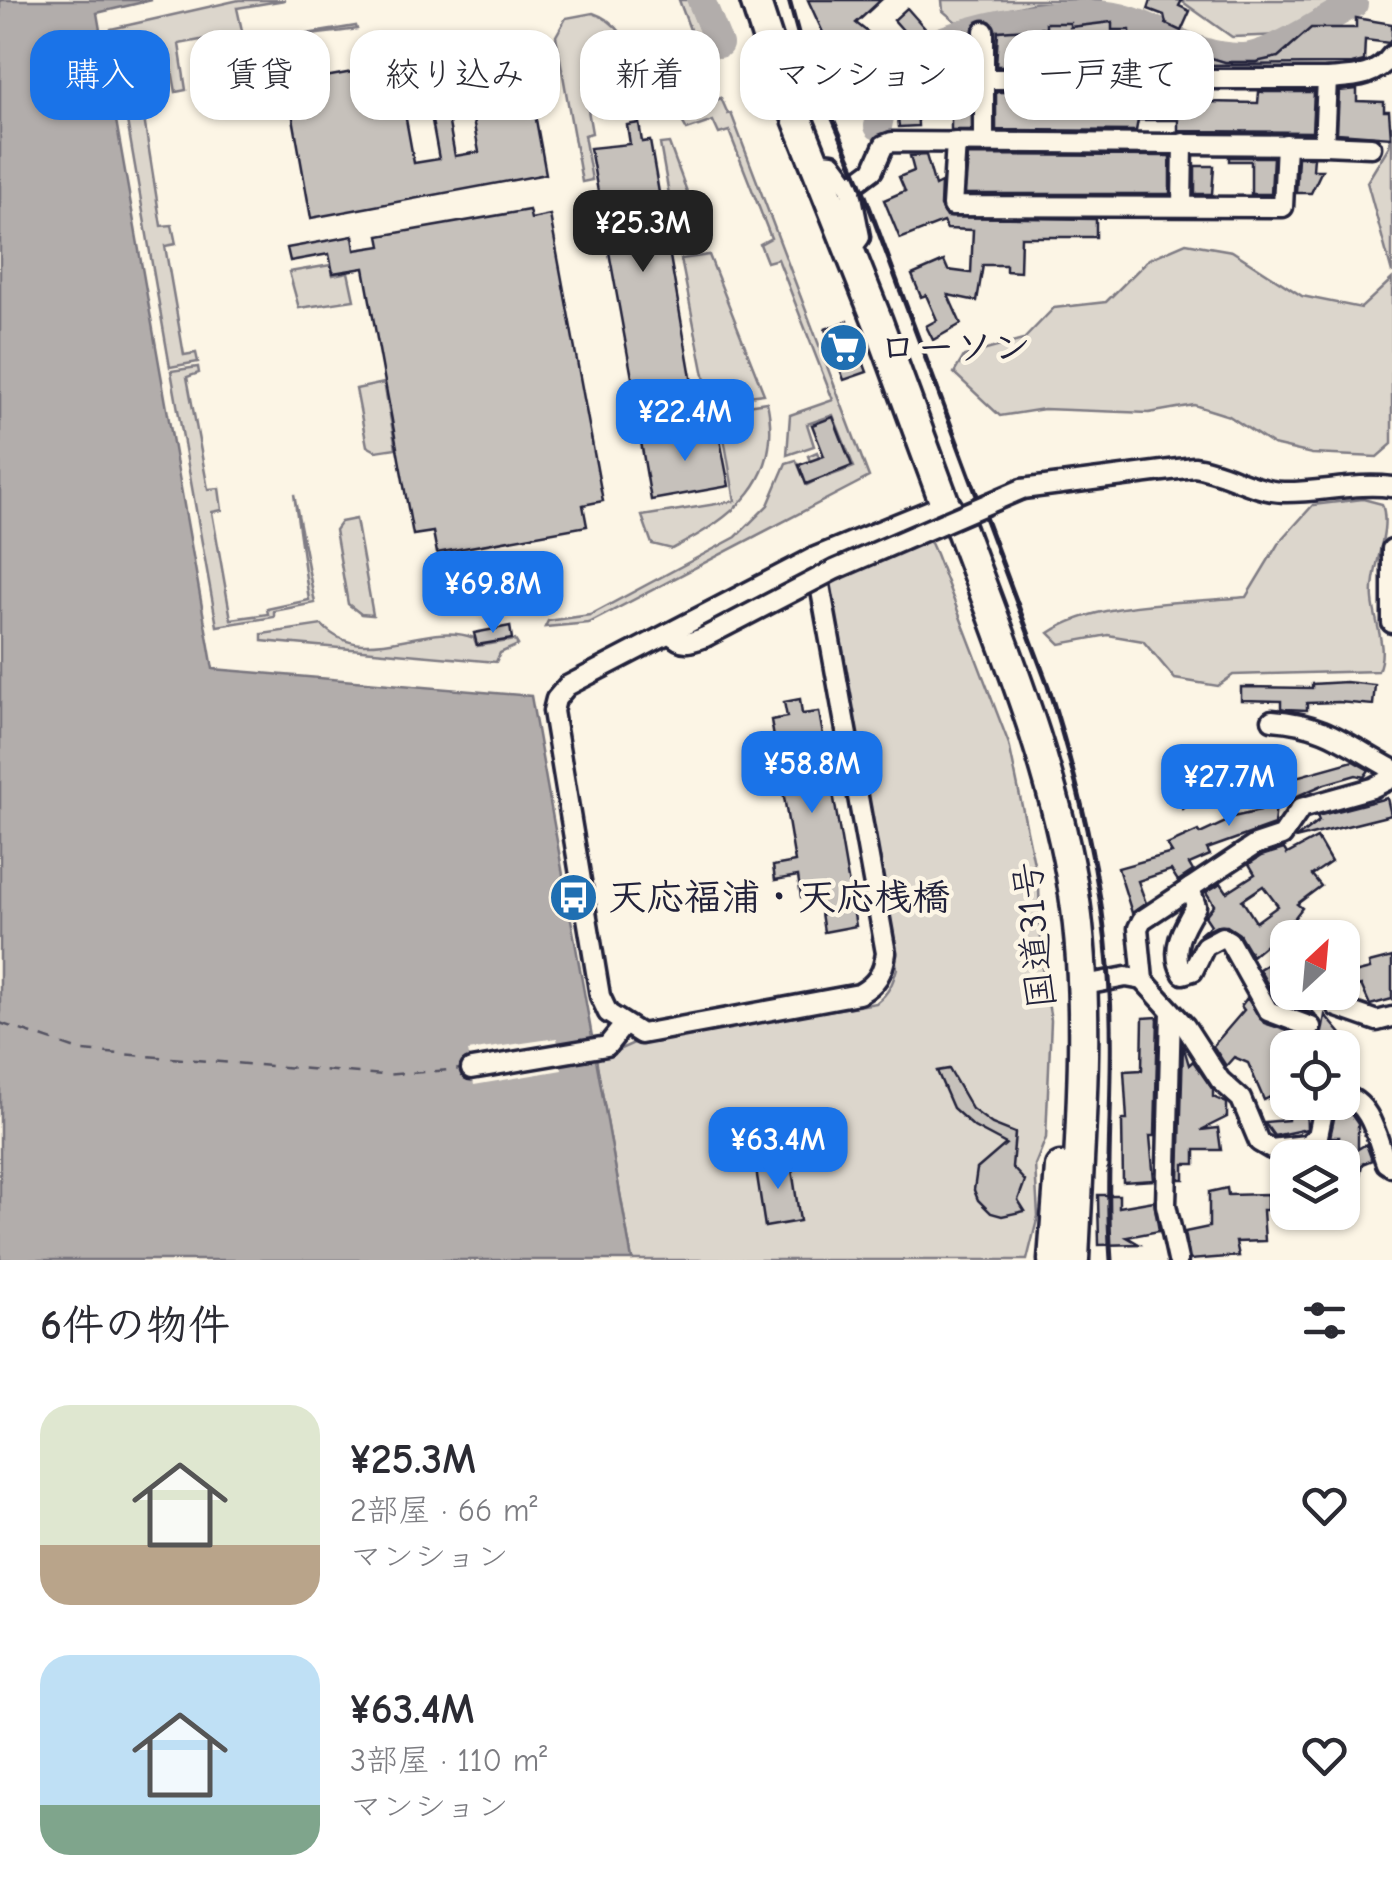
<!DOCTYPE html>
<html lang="ja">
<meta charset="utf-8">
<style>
body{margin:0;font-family:"Comic Neue","Klee One",sans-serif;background:#f7f7f7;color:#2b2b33;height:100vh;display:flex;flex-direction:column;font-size:38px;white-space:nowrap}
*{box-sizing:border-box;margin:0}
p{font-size:32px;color:#7c7c81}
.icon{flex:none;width:55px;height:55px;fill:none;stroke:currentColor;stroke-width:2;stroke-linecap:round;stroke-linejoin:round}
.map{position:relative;height:1260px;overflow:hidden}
.panel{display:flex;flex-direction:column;background:#fff;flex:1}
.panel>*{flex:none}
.hud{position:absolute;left:30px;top:30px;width:1332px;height:90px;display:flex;gap:20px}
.needle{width:65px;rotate:26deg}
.controls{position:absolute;left:1270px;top:920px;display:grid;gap:20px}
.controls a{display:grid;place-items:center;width:90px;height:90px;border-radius:20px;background:#fff;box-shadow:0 2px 8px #0004;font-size:50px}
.price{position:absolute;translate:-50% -85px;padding:0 22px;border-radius:20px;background:#1a73e8;color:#fff;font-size:32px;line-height:65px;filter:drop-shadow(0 2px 5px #0008)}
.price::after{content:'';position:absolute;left:50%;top:60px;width:30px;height:22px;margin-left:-15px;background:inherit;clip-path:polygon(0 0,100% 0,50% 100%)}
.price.current{background:#222;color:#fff}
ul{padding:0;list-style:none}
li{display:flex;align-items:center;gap:30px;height:250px;padding:0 40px}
li span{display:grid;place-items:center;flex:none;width:280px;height:200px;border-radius:30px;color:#555}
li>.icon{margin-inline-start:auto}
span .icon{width:120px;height:120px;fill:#fffc;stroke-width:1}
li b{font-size:42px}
h2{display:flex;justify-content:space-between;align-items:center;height:120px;padding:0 40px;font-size:42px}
.pill{padding:0 35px;border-radius:30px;background:#fff;box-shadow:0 2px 8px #0004;font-size:35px;line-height:90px}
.pill.current{background:#1a73e8;color:#fff}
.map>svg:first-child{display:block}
.green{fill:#dcd6cc;stroke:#7f7c84;stroke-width:2.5}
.water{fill:#b2adab;stroke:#78757e;stroke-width:2.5}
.pier{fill:#fcf5e5}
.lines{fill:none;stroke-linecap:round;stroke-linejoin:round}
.river{stroke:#b2adab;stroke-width:28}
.ferry{stroke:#545362;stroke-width:2.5;stroke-dasharray:12 10;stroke-linecap:butt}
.building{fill:#c6c1bb;stroke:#22223b;stroke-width:2.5;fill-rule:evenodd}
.minor-casing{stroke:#22223b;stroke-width:25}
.highway-casing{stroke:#22223b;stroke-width:35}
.minor{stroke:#fcf5e5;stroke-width:18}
.highway{stroke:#fcf5e5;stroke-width:28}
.rail{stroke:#22223b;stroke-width:5}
.minor-bridge-casing{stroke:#22223b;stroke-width:25;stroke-linecap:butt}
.minor-bridge{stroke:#fcf5e5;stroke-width:18}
.labels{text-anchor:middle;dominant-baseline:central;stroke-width:9;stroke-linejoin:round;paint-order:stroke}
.poi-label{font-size:38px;font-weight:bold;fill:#22223b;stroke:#fcf5e5;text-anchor:start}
.street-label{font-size:38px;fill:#22223b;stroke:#fcf5e5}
</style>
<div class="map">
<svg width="1392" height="1260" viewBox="0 0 1392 1260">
<rect width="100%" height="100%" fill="#fcf5e5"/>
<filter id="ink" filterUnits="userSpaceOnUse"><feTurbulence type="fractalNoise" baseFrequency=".01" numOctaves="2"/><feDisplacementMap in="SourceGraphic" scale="20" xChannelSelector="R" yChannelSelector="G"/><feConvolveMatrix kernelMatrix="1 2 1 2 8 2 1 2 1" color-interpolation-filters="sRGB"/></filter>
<g filter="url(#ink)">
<g class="green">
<path d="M239,0H285L237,8L245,44L356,26L357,29C318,36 234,35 225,82L219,83L211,38L179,44L186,90L176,92L169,54L134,60L139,95L149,94L151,101L123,105L111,29Z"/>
<path d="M679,0H688L715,69L698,77L695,70L684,74L687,84L677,87L667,74L702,62Z"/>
<path d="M942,0H1102L1082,4L1035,3L956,22L943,11Z"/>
<path d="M1180,0H1358L1284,35L1232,37Z"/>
<path d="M593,13C623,23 631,49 643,76L584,87L592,133L584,135L592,180L582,182L556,36L566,18Z"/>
<path d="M721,98L728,114L731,113L869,477L589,623L545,627L548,621L590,615L736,537L768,505L786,463L796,460L807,485L817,480L808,456L817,452L827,477L854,467L833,415L807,424L814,446L787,455L790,415L833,400L778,259L767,262L760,244L771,238L729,131L719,134L713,121L687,130L679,116Z"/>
<path d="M151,104L152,109L143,112L161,226L172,225L176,244L165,246L184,355L196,353L198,362L170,367L125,109Z"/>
<path d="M1392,125V273L1367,182L1389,146Z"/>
<path d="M669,143L707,246L679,250L660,144Z"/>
<path d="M1186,243L1232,251L1302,296L1361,308L1392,279V444L1377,457L1312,454L1273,445L1229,416L1194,405L1149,413L1044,409L1000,416L954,373L964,356L1023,340L1054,308L1106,302L1149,259Z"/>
<path d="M709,255L764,394L709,401L681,259Z"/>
<path d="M331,265L333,275L348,272L354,300L299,308L289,272Z"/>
<path d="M198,367L199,373L187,377L208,489L219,488L222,510L212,512L231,619L268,614L267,609L309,600L294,494L315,603L274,611V617L217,626L171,371Z"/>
<path d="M384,383L396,448L376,451L367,446L356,389Z"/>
<path d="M767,402C784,480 734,517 672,549L652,544L642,516L735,501L719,409Z"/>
<path d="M1363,499L1382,504C1392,532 1370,569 1373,600C1375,624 1388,648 1378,671L1233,675L1218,686L1175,679L1143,641L1108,635L1060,644L1049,633C1097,600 1188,603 1246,597L1278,544L1313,505Z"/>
<path d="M356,519L373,615L361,614L348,604L335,530L341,522Z"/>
<path d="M921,537L931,543L936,554L1009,744L1039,888L1042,967L1051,1020L1046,1138L1035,1165L1038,1216L1027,1260H632L596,1060L636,1042L876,1003C889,993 893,983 897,968L827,587L831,575Z"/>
<path d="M322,625C364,670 425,619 474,638L477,646L515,640L518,645L500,653L496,662L262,641V634Z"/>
</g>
<path class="water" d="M0,0H152L97,13L213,669L531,696L632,1260H0Z"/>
<path class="pier" d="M557,1038L562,1070L474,1085L468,1051Z"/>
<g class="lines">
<g class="river">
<path d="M701,0L719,44"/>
<path d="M878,126C884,104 883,80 902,63C941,28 1063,7 1115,16C1161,25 1191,59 1244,57C1273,55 1326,18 1354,4"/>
</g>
<path class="ferry" d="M0,1023L82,1051L383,1075L463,1069"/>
</g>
<g class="building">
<path d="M808,0H881L856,23L892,51L878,69L859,72L869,93L854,100Z"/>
<path d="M1151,0H1182L1179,6L1190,11L1181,31L1166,24L1164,15L1148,9Z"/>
<path d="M907,8L937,42L915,31L909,37L894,20Z"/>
<path d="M1356,18L1392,24V37L1389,43L1365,40L1364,61L1352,64L996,66L998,31L1046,28V23H1070V27L1112,22V30H1130L1131,47H1174L1173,51H1188L1225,62H1256L1278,57L1311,28H1356Z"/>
<path d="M521,38L546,174L311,218L287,84L396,64L414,163L439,159L420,55L436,53L455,156L479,152L460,49Z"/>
<path d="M971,43L972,130H951V116H944V91L952,97L957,92L936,68L963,59L959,48Z"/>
<path d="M924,76L942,89L913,107H917L918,126L899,127L897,109L910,108L902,93Z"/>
<path d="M1357,89V101L1384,102V111H1389L1391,137L1337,133L1339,91Z"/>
<path d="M996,92H1017V103H1023V110H1062L1088,108L1089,92H1207V102L1258,103L1259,92H1314L1312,132L1178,131V120H1138L1136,131L996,130Z"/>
<path d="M639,123L642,142L650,141L696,406L639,416L590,148L630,144L627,125Z"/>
<path d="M926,155L935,186L941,183L940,206L946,217L1096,219V237H1021L1020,272L1006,271V265H983L977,301L948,295L961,324L933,340L926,326L937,320L926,295L921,297L912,275L944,261L948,270L971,273L973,230L947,229L943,222L900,239L884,200L905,191L899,177L914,171L910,156Z"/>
<path d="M968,155L1170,156V194H965Z"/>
<path d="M1229,157H1273L1271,194H1251V161H1229Z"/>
<path d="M1298,157H1314L1313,170H1322L1311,193H1296Z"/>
<path d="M1195,166H1214L1212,194H1195Z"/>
<path d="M529,210L531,219L550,215L603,501L583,505L587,526L437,553L433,532L413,535L364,268L333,273L329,254L290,261L287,248L353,236L355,250L381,246L379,236Z"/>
<path d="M848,321L867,372L844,380L825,329Z"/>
<path d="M833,417L852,466L806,484L799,465L824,456L812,425Z"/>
<path d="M718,429L729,486L651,500L641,442Z"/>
<path d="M510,626L512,639L477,645L474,633Z"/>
<path d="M1346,682L1375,685L1373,705L1338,702L1307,703V710L1285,709L1281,708V701L1241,700V687L1312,688V684Z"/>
<path d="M800,699L802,714L819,712L856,926L824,932L818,894L801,897L798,876L775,880L773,866L795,862L771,720L787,717L784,702Z"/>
<path d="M1353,761L1369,770L1364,777L1356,775L1325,784L1276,805L1274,825L1207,849L1210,855L1189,864L1193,871L1178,881L1171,870L1138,881L1146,903L1132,913L1118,868L1172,853L1167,845L1198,831L1200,834L1228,821V818L1260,811L1253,789Z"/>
<path d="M1226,779L1228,791L1200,795L1183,809L1174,798L1193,783Z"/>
<path d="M1387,798L1391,815L1295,839L1319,821L1317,816Z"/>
<path d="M1317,838L1331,862L1312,875L1321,886L1297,904L1302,908L1289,925L1252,956L1239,934L1227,926H1217L1199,935L1211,925L1205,916L1214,905L1206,892L1221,883L1227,892L1255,874L1249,864L1261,856L1284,849L1287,854ZM1263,886L1278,906L1256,922L1242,900Z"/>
<path d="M1392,957V999L1370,1005L1361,985L1346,989L1342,976L1370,969L1369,963Z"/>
<path d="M1271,962L1288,983V992H1294L1316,1015L1277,1001L1259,969Z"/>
<path d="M1247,998L1264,1023L1312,1039L1322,1032L1325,1015L1341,1034L1335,1048H1288V1068L1276,1084L1280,1092L1264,1100L1248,1063L1234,1057L1226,1066L1213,1046L1244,1010L1241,1006Z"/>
<path d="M1158,1017L1155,1136H1150L1154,1180L1123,1182L1122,1120H1127L1124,1071L1142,1070L1143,1018Z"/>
<path d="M1183,1045L1189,1065L1193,1061L1213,1090V1097L1227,1103V1117L1201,1130L1218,1128L1221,1150H1195V1164H1184V1179H1179Z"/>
<path d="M949,1069L972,1109L992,1124L1015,1133L1012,1167L1025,1181L1018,1200L1025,1211L1002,1216L991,1213L978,1200L974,1190L977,1169L1006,1144L974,1127L953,1108L937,1071Z"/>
<path d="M1289,1102H1306L1307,1129L1274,1136L1264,1122L1288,1120Z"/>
<path d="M1335,1114H1351L1358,1124V1149L1366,1144L1372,1160L1362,1164L1360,1175L1342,1173V1158H1337L1339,1137H1330Z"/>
<path d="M782,1156L784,1164L791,1163L800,1221L765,1227L756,1169L763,1168L761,1159Z"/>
<path d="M1227,1188L1228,1195L1267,1194V1210H1263L1265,1241L1236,1242L1239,1256L1190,1260L1185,1232L1209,1227V1192Z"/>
<path d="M1098,1195H1119V1207L1154,1201L1159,1231L1127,1237L1139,1244L1099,1245Z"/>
</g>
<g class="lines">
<defs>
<g id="minor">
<path d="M984,31V142"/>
<path d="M985,79H1327C1353,77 1375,78 1392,55"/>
<path d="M956,142L952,206L1283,207L1286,144"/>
<path d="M1324,145L1371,147"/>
<path d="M812,161L832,163L850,187L860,237L850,250"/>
<path d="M850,187L873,170L884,145L892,142L1324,145L1327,79"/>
<path d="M1182,206L1183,143"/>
<path d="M1022,489L1194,467C1225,471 1252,491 1283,492C1319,493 1356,482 1392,487"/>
<path d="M1392,549V623"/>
<path d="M815,557L886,953C883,973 877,984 859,994L641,1034L608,1013L600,996L553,711L556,699L567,686L815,557L945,504"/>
<path d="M670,633C682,646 690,643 705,637"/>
<path d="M1272,720C1327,724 1346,744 1392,769"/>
<path d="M1190,888L1196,906C1183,927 1169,950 1183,974L1193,971L1205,946L1222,937L1229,941L1268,1011L1311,1027"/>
<path d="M1143,980L1138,928L1142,920L1255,845L1282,836L1301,808L1372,788L1392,778"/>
<path d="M1095,983L1126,977L1143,980L1185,1026L1220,1080L1241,1099L1259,1142L1271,1149L1306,1145L1318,1136L1325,1102"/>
<path d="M1334,992L1337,1007L1377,1021L1392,1017"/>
<path d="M1171,1011L1166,1205L1178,1260"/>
<path d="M471,1069L607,1046L623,1026"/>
<path d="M1342,1095C1371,1101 1377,1139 1386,1163L1392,1167"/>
</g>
<g id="highway">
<path d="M755,0L777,68L878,322L945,504L961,530C1005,649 1054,767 1074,894C1092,1013 1079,1140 1074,1260"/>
<path d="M1053,1260L1060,1167"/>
</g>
</defs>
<use href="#minor" class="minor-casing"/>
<use href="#highway" class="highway-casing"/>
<use href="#minor" class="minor"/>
<use href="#highway" class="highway"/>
<path class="rail" d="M789,0L801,44L860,182L1048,686C1078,782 1102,877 1109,977C1116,1071 1104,1166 1111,1260"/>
<defs>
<path id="minor-bridge" d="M705,637L834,570L1022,489"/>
</defs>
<use href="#minor-bridge" class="minor-bridge-casing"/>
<use href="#minor-bridge" class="minor-bridge"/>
</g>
</g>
<defs>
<symbol id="supermarket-disc" viewBox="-11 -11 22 22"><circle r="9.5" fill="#1f6fb2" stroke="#fcf5e5"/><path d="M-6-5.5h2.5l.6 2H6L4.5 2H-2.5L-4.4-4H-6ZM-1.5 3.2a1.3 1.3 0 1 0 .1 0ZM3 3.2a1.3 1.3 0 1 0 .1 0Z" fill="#fff"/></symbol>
<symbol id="bus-disc" viewBox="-11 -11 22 22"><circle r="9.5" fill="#1f6fb2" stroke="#fcf5e5"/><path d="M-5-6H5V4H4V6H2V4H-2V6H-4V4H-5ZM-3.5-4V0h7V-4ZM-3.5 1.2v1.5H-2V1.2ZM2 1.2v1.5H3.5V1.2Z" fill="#fff"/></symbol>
</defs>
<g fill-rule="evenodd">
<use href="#supermarket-disc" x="816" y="320" width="55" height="55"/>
<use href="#bus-disc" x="546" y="870" width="55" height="55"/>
</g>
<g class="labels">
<g class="poi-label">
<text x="879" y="348">ローソン</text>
<text x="608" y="898">天応福浦・天応桟橋</text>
</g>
<g class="street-label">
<text transform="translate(1035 935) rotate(-96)">国道31号</text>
</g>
</g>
</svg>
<div class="controls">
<a><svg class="needle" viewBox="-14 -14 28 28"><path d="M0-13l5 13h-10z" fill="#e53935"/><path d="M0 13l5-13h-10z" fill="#7c7c81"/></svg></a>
<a><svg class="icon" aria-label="locate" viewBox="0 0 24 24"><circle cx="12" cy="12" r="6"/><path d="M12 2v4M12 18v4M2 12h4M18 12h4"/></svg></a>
<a><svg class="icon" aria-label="layers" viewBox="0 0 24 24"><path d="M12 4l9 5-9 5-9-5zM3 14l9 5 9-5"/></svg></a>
</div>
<b class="price current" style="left:643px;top:275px">¥25.3M</b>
<b class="price" style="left:685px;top:464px">¥22.4M</b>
<b class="price" style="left:493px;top:636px">¥69.8M</b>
<b class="price" style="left:812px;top:816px">¥58.8M</b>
<b class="price" style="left:1229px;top:829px">¥27.7M</b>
<b class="price" style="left:778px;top:1192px">¥63.4M</b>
<div class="hud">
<a class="pill current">購入</a>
<a class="pill">賃貸</a>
<a class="pill">絞り込み</a>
<a class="pill">新着</a>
<a class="pill">マンション</a>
<a class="pill">一戸建て</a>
</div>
</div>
<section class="panel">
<h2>6件の物件<svg class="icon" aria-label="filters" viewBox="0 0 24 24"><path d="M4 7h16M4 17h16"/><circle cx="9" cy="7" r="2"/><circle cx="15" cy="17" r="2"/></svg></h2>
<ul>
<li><span style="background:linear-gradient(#dfe7d0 70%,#b9a48a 0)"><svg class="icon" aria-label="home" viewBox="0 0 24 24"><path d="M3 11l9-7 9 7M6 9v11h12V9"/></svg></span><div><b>¥25.3M</b><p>2部屋 · 66 m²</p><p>マンション</p></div><svg class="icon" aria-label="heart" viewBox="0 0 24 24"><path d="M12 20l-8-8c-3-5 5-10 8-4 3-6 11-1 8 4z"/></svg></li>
<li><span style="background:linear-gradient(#bfe0f5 75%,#7fa58c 0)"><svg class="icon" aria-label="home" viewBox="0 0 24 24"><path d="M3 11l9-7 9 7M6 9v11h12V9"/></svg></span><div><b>¥63.4M</b><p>3部屋 · 110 m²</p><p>マンション</p></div><svg class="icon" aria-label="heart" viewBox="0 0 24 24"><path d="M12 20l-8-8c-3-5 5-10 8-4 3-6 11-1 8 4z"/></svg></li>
</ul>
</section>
